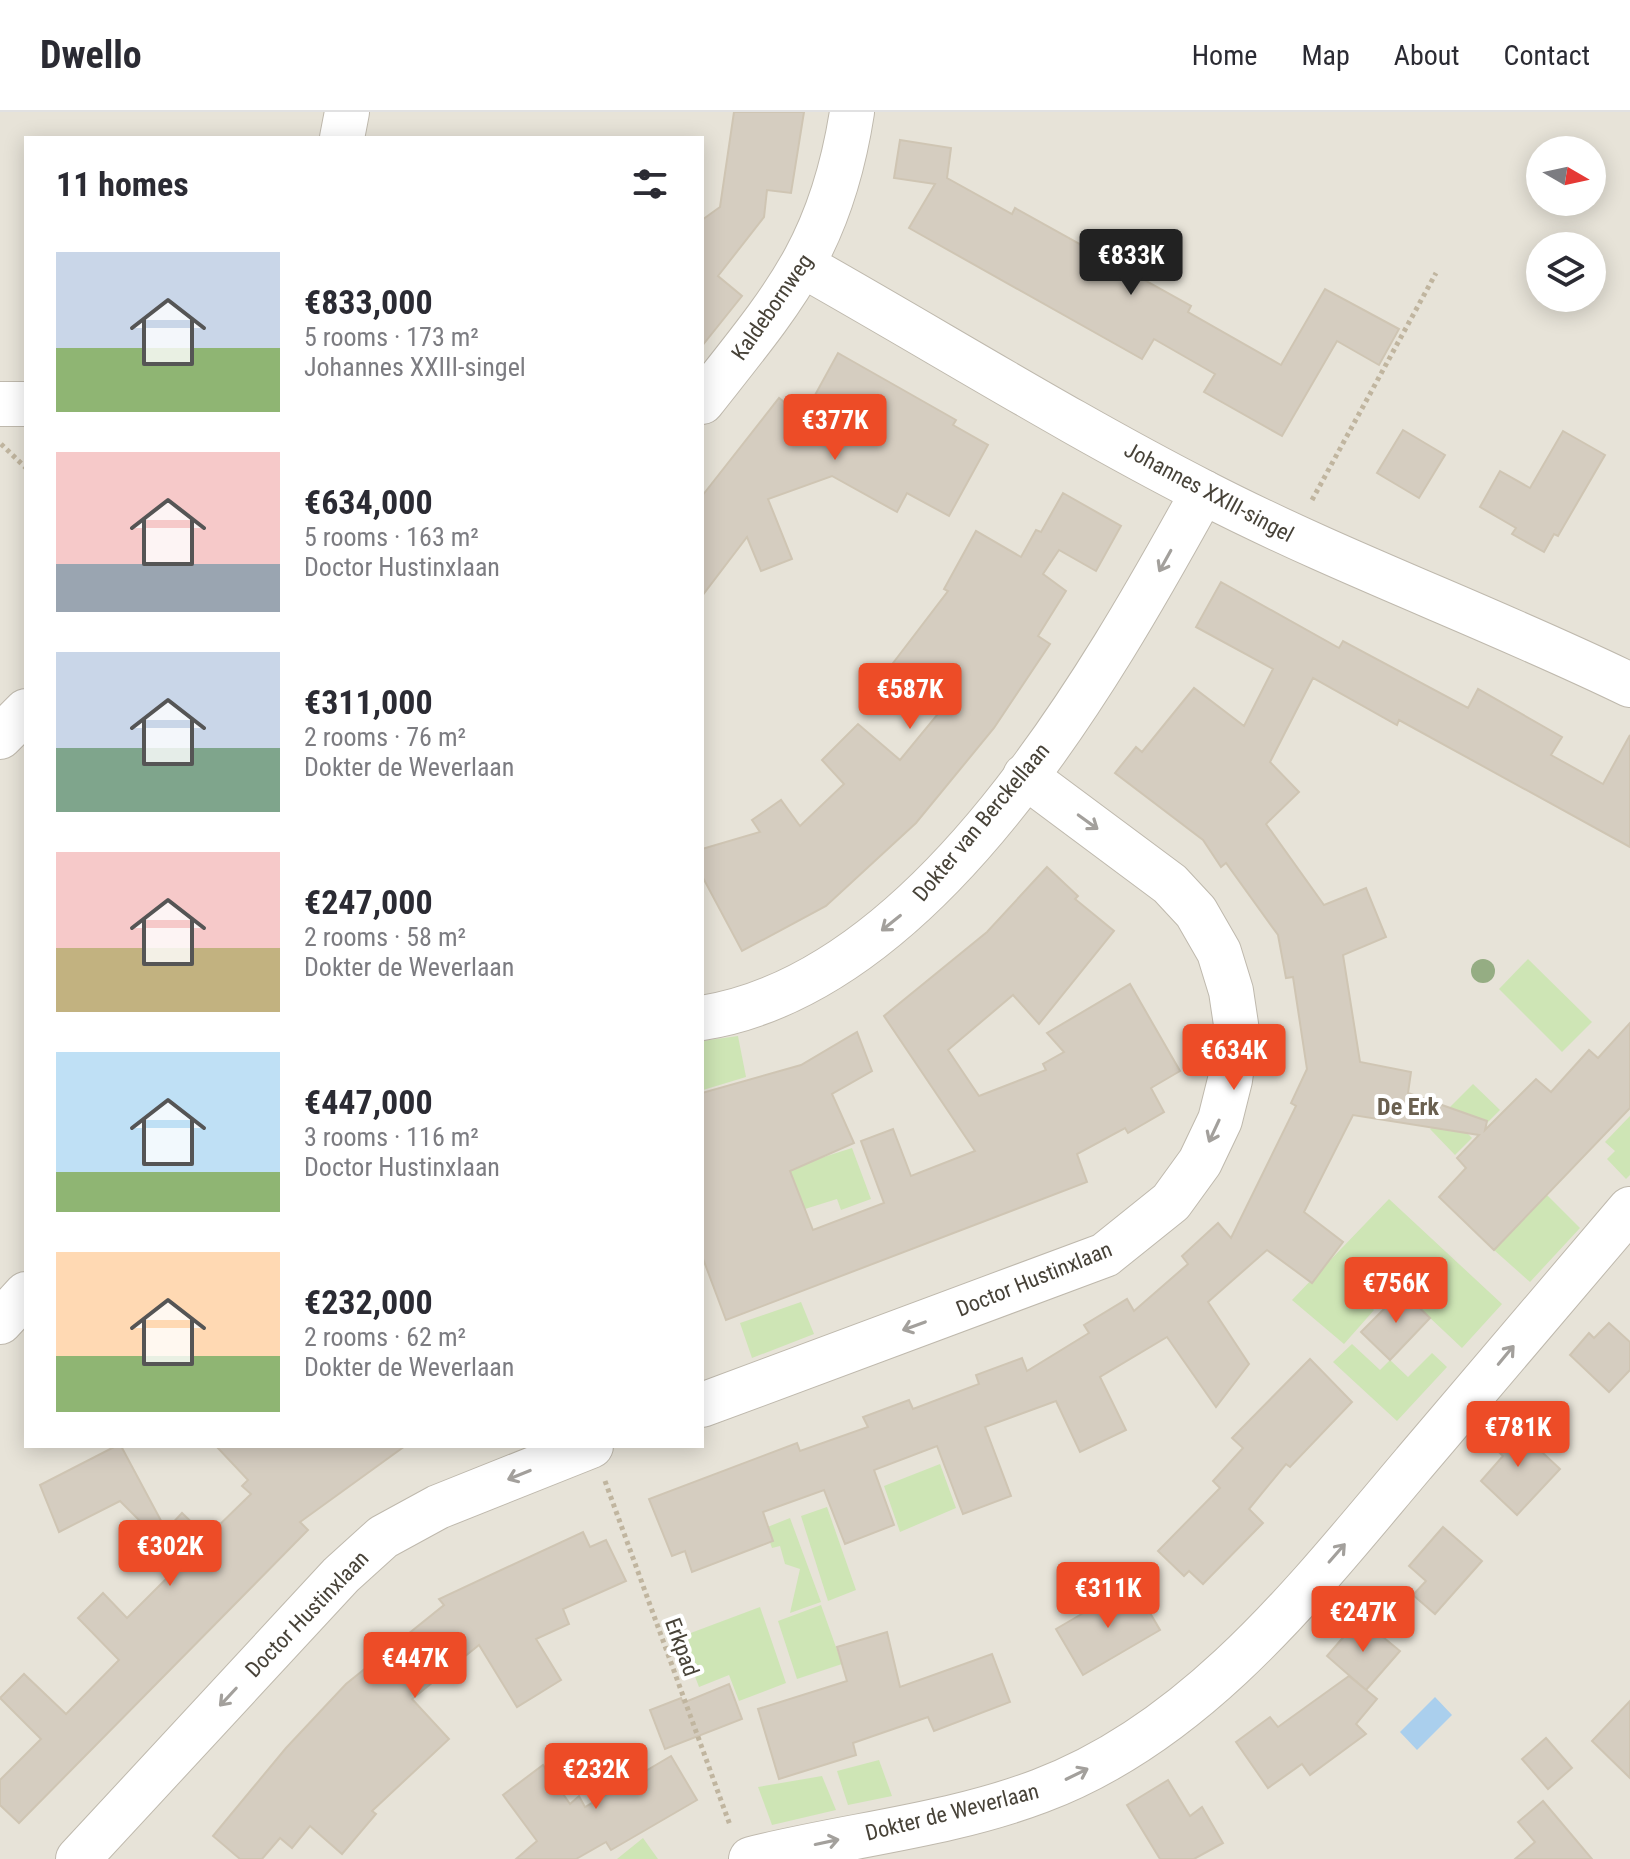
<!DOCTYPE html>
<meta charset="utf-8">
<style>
body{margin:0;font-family:"Roboto Condensed",sans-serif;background:#f7f7f7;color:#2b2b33;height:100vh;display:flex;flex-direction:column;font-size:30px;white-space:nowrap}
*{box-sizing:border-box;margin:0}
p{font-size:26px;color:#7c7c81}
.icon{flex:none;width:44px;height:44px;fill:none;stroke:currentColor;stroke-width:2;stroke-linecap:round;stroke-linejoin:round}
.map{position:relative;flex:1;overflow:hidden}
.details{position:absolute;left:24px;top:24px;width:680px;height:1312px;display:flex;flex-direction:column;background:#fff;border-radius:0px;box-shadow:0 4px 20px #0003}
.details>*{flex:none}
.needle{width:52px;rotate:99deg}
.buttons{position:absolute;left:1526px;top:24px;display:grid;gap:16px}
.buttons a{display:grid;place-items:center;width:80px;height:80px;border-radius:50%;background:#fff;box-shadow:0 4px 20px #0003;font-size:40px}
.price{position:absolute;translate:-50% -68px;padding:0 18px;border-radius:8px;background:#ed4c27;color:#fff;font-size:26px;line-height:52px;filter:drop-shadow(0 2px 4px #0008)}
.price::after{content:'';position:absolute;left:50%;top:48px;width:24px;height:18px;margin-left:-12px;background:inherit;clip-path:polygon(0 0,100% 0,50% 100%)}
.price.active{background:#222;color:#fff}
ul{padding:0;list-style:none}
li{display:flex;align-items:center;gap:24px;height:200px;padding:0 32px}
li span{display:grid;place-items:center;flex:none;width:224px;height:160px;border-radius:0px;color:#555}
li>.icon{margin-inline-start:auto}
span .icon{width:96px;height:96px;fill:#fffc;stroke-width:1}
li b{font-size:34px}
h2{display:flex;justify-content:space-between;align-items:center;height:96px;padding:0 32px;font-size:34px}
header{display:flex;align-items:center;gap:48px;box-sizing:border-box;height:112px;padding:0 40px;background:#fff;border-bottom:2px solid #e1e1e2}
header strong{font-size:38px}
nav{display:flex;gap:44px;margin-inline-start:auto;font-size:28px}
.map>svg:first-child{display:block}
.residential{fill:#e7e3d8;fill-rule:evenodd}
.green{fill:#cee5b5}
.water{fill:#aacfed}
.building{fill:#d5cdc0;stroke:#cfc5b3;stroke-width:2}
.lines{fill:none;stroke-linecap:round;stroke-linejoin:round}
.minor-casing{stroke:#bfb9ad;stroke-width:46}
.path{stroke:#c0b59f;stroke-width:5;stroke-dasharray:4 4;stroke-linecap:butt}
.minor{stroke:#fff;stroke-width:44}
.tree{fill:#95ad83}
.oneway{stroke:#a3a09c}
.labels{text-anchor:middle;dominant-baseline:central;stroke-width:8;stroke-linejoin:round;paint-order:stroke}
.street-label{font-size:22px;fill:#474238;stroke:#fff}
.neighbourhood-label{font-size:24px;font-weight:bold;fill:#6a6050;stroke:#fff}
</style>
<header>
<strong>Dwello</strong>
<nav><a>Home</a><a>Map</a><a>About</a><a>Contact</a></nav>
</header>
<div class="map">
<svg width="1630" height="1747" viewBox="0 0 1630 1747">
<rect width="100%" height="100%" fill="#f4f1ea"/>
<path class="residential" d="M0,0H1630V1747H0ZM26,26H702V1334H26ZM1540,38H1592V90H1540ZM1540,134H1592V186H1540Z"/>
<g class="green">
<path d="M1528,847L1592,910L1562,940L1499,877Z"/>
<path d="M738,924L746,965L703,978L702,929Z"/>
<path d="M1473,972L1500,998L1477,1021L1450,995Z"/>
<path d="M1447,1000L1472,1026L1455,1043L1430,1017Z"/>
<path d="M1630,1004V1063L1626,1067L1607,1047L1615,1039L1605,1030Z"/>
<path d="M852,1036L871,1087L841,1098L837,1087L805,1097L789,1056Z"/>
<path d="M1547,1083L1580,1116L1530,1170L1494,1138Z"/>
<path d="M1389,1087L1502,1192L1462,1236L1376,1155L1355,1177L1374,1198L1344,1232L1292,1188Z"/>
<path d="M801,1190L814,1222L752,1246L740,1211Z"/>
<path d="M1352,1232L1380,1258L1390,1248L1408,1265L1432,1241L1447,1255L1397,1309L1333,1250Z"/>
<path d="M940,1352L956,1396L900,1420L884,1374Z"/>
<path d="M827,1395L856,1478L828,1489L801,1404Z"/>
<path d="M790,1406L821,1490L790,1501L800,1457L785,1452L780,1434L772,1436L765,1416Z"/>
<path d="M821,1493L842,1552L797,1567L778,1509Z"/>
<path d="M760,1495L786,1571L739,1589L729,1563L699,1575L680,1525Z"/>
<path d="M879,1648L892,1684L848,1693L837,1659Z"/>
<path d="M822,1664L836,1698L772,1713L758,1675Z"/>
<path d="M643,1726L658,1747H617Z"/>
</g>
<path class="water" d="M1435,1585L1452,1603L1417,1638L1400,1620Z"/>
<g class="building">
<path d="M734,0H804L791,81L767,78L764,105L718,164L742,184L702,234V108L720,95Z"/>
<path d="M900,28L951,36L947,66L1012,102L1015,96L1191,194L1188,200L1281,253L1325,177L1399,217L1379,253L1337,229L1282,324L1204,280L1215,262L1154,227L1142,247L909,116L935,72L894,66Z"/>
<path d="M838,241L956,308L953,313L988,333L949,404L907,381L897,400L832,364L768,387L792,447L761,459L747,425L702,484V384L779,286L803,305Z"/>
<path d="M1403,318L1445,343L1419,386L1377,361Z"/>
<path d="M1563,319L1605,343L1558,424L1554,422L1544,440L1512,422L1516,416L1480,395L1500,359L1530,376Z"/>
<path d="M1063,381L1121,414L1096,459L1059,438L1043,462L1066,479L1038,524L1050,532L994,616L916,711L826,794L742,839L702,764V737L760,720L752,708L781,688L800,714L844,672L822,648L858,612L900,648L938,602L890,567V555L948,479L944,477L976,419L1021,445L1036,418L1041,420Z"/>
<path d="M1221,470L1339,536L1343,529L1468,596L1478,577L1562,625L1551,643L1603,672L1630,623V735L1399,608L1397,613L1313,566L1270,650L1299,680L1266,712L1324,793L1366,776L1386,825L1343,843L1360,950L1411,960L1408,981L1487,1009L1485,1018L1536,967L1551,980L1589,938L1598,946L1630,911V996L1494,1138L1439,1085L1466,1056L1457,1046L1479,1023L1353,1003L1304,1100L1343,1130L1312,1171L1267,1138L1208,1190L1249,1252L1216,1295L1167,1225L1100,1265L1126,1318L1080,1340L1056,1289L985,1315L1011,1384L963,1402L937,1334L874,1358L894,1413L845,1432L824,1378L763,1400L773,1429L692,1460L685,1439L672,1444L649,1387L797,1331L800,1339L868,1315L863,1305L909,1288L913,1297L979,1272L976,1263L1022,1246L1027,1259L1089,1221L1084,1213L1127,1187L1134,1199L1188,1152L1182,1144L1218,1111L1231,1126L1296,994L1291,991L1307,957L1293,865L1286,866L1278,823L1226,751L1221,755L1203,728L1115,661L1136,635L1142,640L1194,576L1244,614L1273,557L1196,515Z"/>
<path d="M1047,755L1078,784L1075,787L1114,819L1039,912L1013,883L948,938L979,984L1046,958L1043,952L1064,940L1047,921L1130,872L1180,959L1151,976L1164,1000L1128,1021L1125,1016L1077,1042L1087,1070L726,1208L702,1144V981L801,953L857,920L872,959L832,982L854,1031L790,1059L813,1118L884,1091L861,1029L893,1017L911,1064L975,1039L884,904L987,820Z"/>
<path d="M1402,1179L1430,1206L1390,1248L1361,1220Z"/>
<path d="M1609,1211L1630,1230V1258L1609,1280L1570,1243L1589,1221L1594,1226Z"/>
<path d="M1310,1247L1352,1290L1290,1355L1286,1352L1249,1397L1263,1411L1203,1472L1189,1459L1184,1464L1158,1439L1220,1376L1213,1369L1243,1336L1232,1326Z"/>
<path d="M1508,1308L1560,1357L1517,1403L1481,1369L1503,1344L1488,1330Z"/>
<path d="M116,1334H121L166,1418L182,1401L207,1425L251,1382L242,1374L248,1368L216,1334H405L300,1410L308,1418L19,1711L0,1693V1668L41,1627L0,1586L24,1562L66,1602L119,1548L78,1506L103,1481L127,1506L182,1451L120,1389L59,1420L40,1373Z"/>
<path d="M1443,1415L1482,1449L1435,1502L1413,1483L1426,1469L1409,1454Z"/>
<path d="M583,1420L590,1435L606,1428L626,1469L563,1497L569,1512L536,1527L561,1568L517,1595L479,1533L412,1587L449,1627L372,1699L376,1702L342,1742L310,1714L292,1736L280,1726L262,1747H240L213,1724L286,1636L346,1572L444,1493L439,1487Z"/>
<path d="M1133,1472L1160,1518L1083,1563L1056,1517Z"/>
<path d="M1360,1506L1400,1539L1366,1578L1327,1544Z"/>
<path d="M887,1520L900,1575L992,1542L1010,1590L934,1619L928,1605L853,1631L856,1643L779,1667L758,1597L847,1569L837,1535Z"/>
<path d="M1349,1564L1377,1587L1356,1612L1366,1622L1310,1663L1302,1652L1268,1676L1236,1630L1270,1605L1278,1615Z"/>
<path d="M729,1572L742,1607L665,1637L650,1598L681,1586L683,1591Z"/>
<path d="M1630,1589V1666L1592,1629Z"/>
<path d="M1546,1626L1572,1656L1548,1677L1522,1647Z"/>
<path d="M671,1644L697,1688L611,1738L606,1730L576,1747H516L537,1729L503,1683L543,1653L570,1692L579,1684L585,1695Z"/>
<path d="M1168,1668L1190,1704L1202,1695L1223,1731L1194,1747H1160L1127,1693Z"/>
<path d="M1543,1689L1592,1747H1515L1535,1730L1518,1710Z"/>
</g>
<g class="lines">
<defs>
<g id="minor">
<path d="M342,26L347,0"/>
<path d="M804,154C937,229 1070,312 1205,381C1343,452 1490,505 1630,573"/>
<path d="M702,290C783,187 831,135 852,0"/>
<path d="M0,292H26"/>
<path d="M0,625L26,599"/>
<path d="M702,906C929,870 1101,565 1203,380"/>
<path d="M0,1210L26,1182"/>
<path d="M702,1293L1105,1143L1171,1090L1200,1050L1220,1008L1230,968L1237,919L1231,879L1219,840L1196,800L1170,772L1025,664"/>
<path d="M78,1747L341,1463L383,1425L438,1395L591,1334"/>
<path d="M751,1747C846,1723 948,1714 1040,1679C1198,1620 1309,1475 1414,1351C1486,1266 1558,1181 1630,1097"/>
</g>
</defs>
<use href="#minor" class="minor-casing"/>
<g class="path">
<path d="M1,332L26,356"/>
<path d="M1312,388L1436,161"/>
<path d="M605,1369L730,1713"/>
</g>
<use href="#minor" class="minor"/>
</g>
<circle class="tree" cx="1483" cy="859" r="12"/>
<defs><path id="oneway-shaft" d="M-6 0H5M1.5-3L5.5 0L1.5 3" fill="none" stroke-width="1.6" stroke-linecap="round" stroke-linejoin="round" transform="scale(2)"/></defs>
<g class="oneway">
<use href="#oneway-shaft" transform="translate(1165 449) rotate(119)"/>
<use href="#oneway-shaft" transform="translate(1088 710) rotate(36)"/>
<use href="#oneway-shaft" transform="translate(891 811) rotate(141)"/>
<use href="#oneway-shaft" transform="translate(1214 1019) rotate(115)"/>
<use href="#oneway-shaft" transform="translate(914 1214) rotate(160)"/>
<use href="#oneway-shaft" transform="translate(1506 1243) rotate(-50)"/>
<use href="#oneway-shaft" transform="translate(519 1363) rotate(158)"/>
<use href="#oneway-shaft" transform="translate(1337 1441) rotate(-49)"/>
<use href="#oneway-shaft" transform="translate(228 1585) rotate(133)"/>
<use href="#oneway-shaft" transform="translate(1077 1662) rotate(-26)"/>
<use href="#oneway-shaft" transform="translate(827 1730) rotate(-12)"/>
</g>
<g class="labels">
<g class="street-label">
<text transform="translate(772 195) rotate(-55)">Kaldebornweg</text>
<text transform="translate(1209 380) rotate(28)">Johannes XXIII-singel</text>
<text transform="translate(981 710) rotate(-50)">Dokter van Berckellaan</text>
<text transform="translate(1034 1167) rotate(-22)">Doctor Hustinxlaan</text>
<text transform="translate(307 1502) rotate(-46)">Doctor Hustinxlaan</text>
<text transform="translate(682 1535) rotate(70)">Erkpad</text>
<text transform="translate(952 1700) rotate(-14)">Dokter de Weverlaan</text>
</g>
<g class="neighbourhood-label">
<text x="1408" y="995">De Erk</text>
</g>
</g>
</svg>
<div class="buttons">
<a><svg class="needle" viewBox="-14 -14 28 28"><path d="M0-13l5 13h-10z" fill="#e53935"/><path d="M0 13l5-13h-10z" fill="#7c7c81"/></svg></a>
<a><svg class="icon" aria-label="layers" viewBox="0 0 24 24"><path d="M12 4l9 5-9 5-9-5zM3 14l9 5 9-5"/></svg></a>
</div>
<b class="price active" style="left:1131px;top:185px">€833K</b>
<b class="price" style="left:835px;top:350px">€377K</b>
<b class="price" style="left:910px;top:619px">€587K</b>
<b class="price" style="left:1234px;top:980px">€634K</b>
<b class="price" style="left:1396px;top:1213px">€756K</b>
<b class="price" style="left:1518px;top:1357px">€781K</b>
<b class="price" style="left:170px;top:1476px">€302K</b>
<b class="price" style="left:1108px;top:1518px">€311K</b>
<b class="price" style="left:1363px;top:1542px">€247K</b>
<b class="price" style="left:415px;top:1588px">€447K</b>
<b class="price" style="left:596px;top:1699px">€232K</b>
<section class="details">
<h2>11 homes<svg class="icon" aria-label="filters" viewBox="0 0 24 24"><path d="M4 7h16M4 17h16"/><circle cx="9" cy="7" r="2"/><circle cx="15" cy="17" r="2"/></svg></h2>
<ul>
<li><span style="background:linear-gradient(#c9d6e8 60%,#8fb573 0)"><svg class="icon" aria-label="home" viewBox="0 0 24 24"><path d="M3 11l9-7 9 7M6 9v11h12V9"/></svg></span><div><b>€833,000</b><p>5 rooms · 173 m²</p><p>Johannes XXIII-singel</p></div></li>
<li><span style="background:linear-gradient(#f6c9c9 70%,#9aa5b1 0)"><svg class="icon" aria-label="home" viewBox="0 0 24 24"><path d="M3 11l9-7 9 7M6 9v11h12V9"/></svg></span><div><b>€634,000</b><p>5 rooms · 163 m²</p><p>Doctor Hustinxlaan</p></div></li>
<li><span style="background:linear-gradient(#c9d6e8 60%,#7fa58c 0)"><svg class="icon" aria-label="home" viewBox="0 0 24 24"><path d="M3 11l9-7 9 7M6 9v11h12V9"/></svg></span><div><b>€311,000</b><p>2 rooms · 76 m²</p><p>Dokter de Weverlaan</p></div></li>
<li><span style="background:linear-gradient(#f6c9c9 60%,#c2b280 0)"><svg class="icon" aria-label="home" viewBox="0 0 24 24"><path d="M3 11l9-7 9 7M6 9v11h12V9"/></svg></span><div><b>€247,000</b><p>2 rooms · 58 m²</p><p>Dokter de Weverlaan</p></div></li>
<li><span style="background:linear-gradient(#bfe0f5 75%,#8fb573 0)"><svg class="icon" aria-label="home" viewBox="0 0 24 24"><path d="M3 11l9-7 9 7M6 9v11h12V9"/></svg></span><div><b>€447,000</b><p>3 rooms · 116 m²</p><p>Doctor Hustinxlaan</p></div></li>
<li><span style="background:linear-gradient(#ffd9b3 65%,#8fb573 0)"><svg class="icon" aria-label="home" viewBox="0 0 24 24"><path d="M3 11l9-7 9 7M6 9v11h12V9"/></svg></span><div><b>€232,000</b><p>2 rooms · 62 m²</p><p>Dokter de Weverlaan</p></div></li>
</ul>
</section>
</div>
